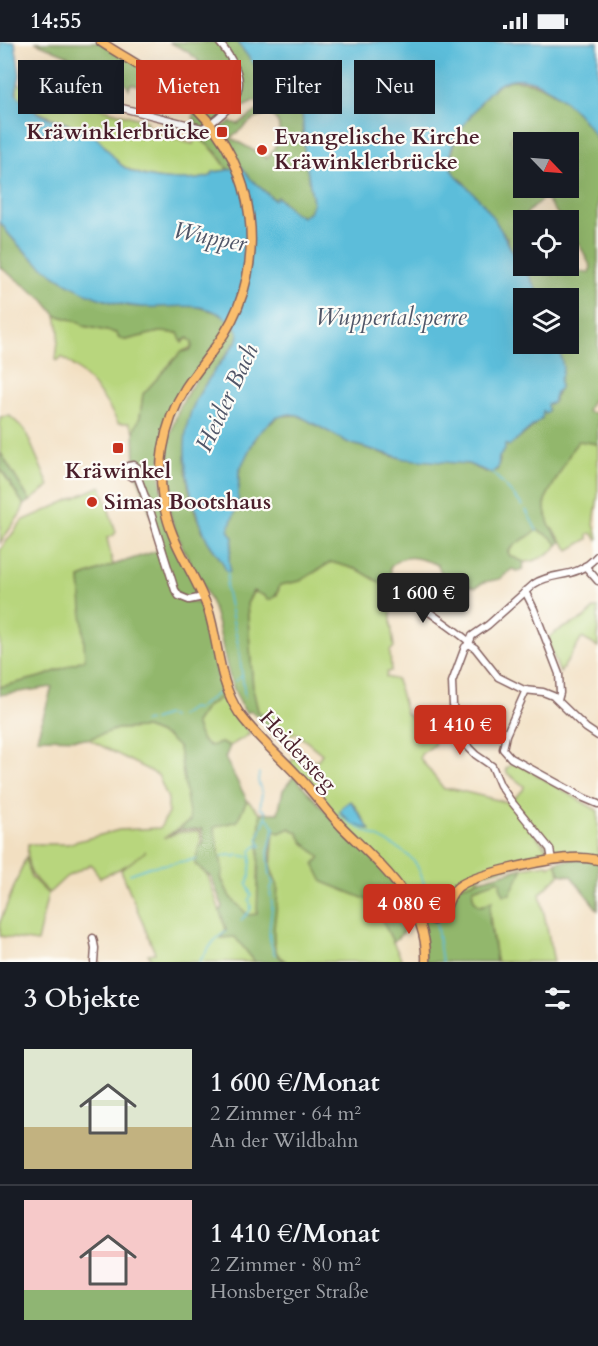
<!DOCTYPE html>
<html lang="de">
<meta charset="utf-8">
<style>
body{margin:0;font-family:Cardo,serif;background:#20242c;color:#f1f3f6;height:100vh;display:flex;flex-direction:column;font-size:22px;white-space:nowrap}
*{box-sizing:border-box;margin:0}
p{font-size:20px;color:#9ea1a6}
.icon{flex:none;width:33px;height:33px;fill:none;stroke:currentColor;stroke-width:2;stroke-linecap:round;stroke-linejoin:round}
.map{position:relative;height:920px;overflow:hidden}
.side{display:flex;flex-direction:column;background:#171b24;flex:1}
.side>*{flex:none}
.guide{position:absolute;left:18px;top:18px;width:562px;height:54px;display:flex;gap:12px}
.needle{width:39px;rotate:115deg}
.buttons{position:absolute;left:513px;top:90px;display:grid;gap:12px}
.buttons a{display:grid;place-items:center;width:66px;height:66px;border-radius:0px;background:#171b24;box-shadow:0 6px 24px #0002;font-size:30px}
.price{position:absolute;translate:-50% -51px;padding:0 14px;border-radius:6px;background:#c8321e;color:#fff;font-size:20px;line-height:39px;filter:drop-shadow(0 2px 3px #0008)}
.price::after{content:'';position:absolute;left:50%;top:36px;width:18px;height:14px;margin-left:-9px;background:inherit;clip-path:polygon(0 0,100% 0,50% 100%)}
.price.selected{background:#222;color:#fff}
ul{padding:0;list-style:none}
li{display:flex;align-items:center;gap:18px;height:150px;padding:0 24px}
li+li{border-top:2px solid #363941}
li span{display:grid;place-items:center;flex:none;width:168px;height:120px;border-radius:0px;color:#555}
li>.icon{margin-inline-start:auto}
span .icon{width:72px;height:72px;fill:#fffc;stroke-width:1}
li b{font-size:26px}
h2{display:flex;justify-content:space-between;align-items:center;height:72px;padding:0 24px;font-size:26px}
.chip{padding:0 21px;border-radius:0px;background:#171b24;box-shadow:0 6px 24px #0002;font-size:21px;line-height:54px}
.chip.selected{background:#c8321e;color:#fff}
.status{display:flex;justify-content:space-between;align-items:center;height:42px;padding:0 30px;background:#171b24;direction:ltr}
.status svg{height:16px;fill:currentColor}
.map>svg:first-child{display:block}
.green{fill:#b8d67d;stroke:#817a54;stroke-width:1.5;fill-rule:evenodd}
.forest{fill:#92b76c;stroke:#6e6b4c;stroke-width:1.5;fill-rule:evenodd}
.water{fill:#5cbdda;stroke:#536e82;stroke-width:1.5}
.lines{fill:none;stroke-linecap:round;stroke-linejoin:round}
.stream{stroke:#5cbdda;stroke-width:1.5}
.minor-casing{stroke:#856260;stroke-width:9}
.major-casing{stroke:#856260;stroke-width:11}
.minor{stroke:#fff;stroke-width:6}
.major{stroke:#fabe6d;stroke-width:8}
.poi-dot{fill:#c8321e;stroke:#fdfcf7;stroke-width:2}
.labels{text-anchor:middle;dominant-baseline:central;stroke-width:4.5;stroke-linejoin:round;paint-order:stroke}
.poi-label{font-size:22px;font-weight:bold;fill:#4a1f2b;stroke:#fdfcf7;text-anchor:start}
.street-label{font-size:22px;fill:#4a1f2b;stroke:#fdfcf7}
.water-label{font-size:24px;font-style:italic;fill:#505668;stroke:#fdfcf7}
</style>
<div class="status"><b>14:55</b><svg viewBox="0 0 49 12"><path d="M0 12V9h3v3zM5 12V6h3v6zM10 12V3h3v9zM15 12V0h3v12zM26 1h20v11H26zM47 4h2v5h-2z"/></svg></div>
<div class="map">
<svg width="598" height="920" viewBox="0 0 598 920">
<rect width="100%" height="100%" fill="#fdfcf7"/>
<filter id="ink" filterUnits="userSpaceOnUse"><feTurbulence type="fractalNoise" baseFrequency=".0167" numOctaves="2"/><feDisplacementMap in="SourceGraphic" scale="12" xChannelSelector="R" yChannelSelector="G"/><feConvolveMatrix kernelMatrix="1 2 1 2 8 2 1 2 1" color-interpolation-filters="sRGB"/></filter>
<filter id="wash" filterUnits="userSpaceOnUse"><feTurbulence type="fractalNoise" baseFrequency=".008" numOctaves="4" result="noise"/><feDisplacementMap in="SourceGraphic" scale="24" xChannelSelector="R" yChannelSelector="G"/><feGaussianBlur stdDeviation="1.35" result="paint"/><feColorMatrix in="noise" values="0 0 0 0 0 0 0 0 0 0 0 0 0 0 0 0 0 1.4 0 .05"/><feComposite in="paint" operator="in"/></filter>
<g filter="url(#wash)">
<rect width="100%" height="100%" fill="#f2dfc1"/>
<g class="green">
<path d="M17,41C29,45 35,54 47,59L50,52L147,79L146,82L151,90L193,102L195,95C209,100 219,115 228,128L213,130L211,134C186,142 138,138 118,120C110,112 101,97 93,93C71,80 45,77 25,62L17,53Z"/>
<path d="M515,90L519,91L527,100H524L523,127L510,98Z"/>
<path d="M56,273L79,280L84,284L116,291L120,297L126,298L159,290L178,291L183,300L188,296L192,300V305L181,310L143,352L140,375L134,389L129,381H118C105,356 86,331 62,315L57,319L56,318L59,289Z"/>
<path d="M10,374L25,388L49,444L30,459L0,410V375Z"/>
<path d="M579,399L598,402V453L594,482L598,496L597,498L592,491L588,492V497L569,508L549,483L545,468V458L573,406Z"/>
<path d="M0,426L24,463L21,471L0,501Z"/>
<path d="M101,444L116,490L114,493L107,496L113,523L80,536L86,617L44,634L0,645V508L22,479Z"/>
<path d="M537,487L551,495L558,503C552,511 534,521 524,520C519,519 515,515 510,514L508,510L518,499L526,496Z"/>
<path d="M331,520L359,528L399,552C386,568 392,586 394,605L390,609L391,629L387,630L386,635L397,638L406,672L410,674L419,687L426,686L435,696L434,703L421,712L420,716L444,747H453L510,761L550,811L548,816L483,832L433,877L414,861L289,721L294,716L306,719H317L322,712L296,691L277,695C280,682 267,676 258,669L253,648L247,562L254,549L265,554L277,553L280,543L300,539ZM352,760L365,780L353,782L342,774Z"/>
<path d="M595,566H598V605L582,596L560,631L547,598C556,586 572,584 584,576C588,573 591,569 595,566Z"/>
<path d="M223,654L250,692L230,704L221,701L210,704L202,699L195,681L206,665Z"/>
<path d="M146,686C157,691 171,695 178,705C185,713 189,765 190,779L164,796L179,790L200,789L201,801L199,804L195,822L208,834L226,887L222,896L235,894L255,920H153L148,912L155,911L121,828L146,809L127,823L100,836L91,822L66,835L49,851C30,834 26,827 28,802H67L119,788L160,786L168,771V757L158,733L88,697L117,687Z"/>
<path d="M513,721L522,724L598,769V817L556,815L512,758L523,748L524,744L507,731L506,727Z"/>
<path d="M247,758L260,771L258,872L248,874L230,855L221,835L214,785L237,779Z"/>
<path d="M290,786L298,791L303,800L321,815L323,840L373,860L403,920H287L276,912L273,890L278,843L271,827L274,788L279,791Z"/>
<path d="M26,815L31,835L48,852L37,900L0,894V880Z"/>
<path d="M556,820L560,832L540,852L554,920H496L489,867L486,862L481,864C475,862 471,854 473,847L498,838L501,840V842L513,844L523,826L547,822L549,824Z"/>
</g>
<g class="forest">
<path d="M35,0H100L160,32L174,37L179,33L189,39L198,22V18L185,8L169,0H237L271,44L302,68L305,116L313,160L309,171L303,175L293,170L278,155L275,158L250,137L242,125L232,129L228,128L217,111L200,96L195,95L198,85L195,83L196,78L193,76L194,70L154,58L142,45L131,42L129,47L120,34L106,37L64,12ZM256,59L260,67L238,82L230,80L224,84L220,83L219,80C223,76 249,61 256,59ZM269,72C287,80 278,105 267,116L231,96L252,78Z"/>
<path d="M510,38C549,38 579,67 598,99V353L592,359L587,369L592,371L598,370V402L579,399L573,406L545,458V468L549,483L561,500L558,503L551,495L537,488C527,497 516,499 508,510L510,514L524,520L523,527L517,529L512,527L500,537L484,540L476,545L469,544L464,534L456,532L451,536L442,533L438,523C421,516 402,509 390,526L392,535L387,545L359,528L331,520L300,539L280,543C276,551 278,556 267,558L265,554L253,549L247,562L253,647L258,669L275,683L278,691L277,695H273L271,687L251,669L246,671C222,633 226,602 212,563C201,536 183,512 174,485C158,439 165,389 189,348C203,326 220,306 234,284L239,290L238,297C224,317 207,336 196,358C175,399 187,463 209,501C214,509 220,516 225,524L229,523V517L233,496L228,488L238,462L239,430L244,417L260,389L280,374L298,373L349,401L395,415L468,422L486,430L497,428L500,418L499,415L505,402C515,403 534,384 542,376V370L547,362L553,361L560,343L558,338C567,324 557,317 561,303L559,302H568V256H541L527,231L510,205L507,196L461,137L452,131L450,124L456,93L488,51L500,42ZM515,90L519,92L527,100H568V146H547L543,148L541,146H524L523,127L521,124L522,117L510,98ZM543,157L547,158L562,178H568L569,188L583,209L591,226L588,231L580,230L570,220L568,224H561L553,233L545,232L537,224H524L523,203L513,186L531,167Z"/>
<path d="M0,180C27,221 80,255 129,264C149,267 169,261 190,263C197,264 204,267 212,269C221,272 226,273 231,281C217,305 198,325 184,348C159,389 154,440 170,485C178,510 194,531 203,555L189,558L178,552L172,542C175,556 186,561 200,561L223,654L206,665L195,681L202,699L210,704L221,701L230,704L225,716L247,758L237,779L214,785L223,829L221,836L230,855L248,873L257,872L260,771H278L283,748L294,734L335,780L387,831L407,860L398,852L385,857L404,890L393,900L373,860L323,840L314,822L320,815L303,800L298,791L290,786L279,791L274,788C272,800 268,819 272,830C273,834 276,838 277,842C282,863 261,910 287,920H255L235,895L221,896L226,887L220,869L223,865L211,835L195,822L199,804L203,801L202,787L179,788L170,793L190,779L179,706L167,695L146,686L117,687L88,697L37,696L52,645L0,653V645L44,634L85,617L80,536L113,523L163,507L137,433L139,428L135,423L134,389L140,375L143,352L181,310L190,308L192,305V300L188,296L184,298L182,301L178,291L159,290L126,298L120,297L116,291L84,284L79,280L56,273L44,258L0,225Z"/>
<path d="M0,410L30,459L24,463L0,426Z"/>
<path d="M575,817L598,820V868L571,834L560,832L556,820Z"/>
<path d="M523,826L510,852L504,853L500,844L501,840L498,838L473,847C471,854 475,862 481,864L492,859C485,877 495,901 496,920H426L413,862L434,878L459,844Z"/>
</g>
<g class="water">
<path d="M0,0H15L20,33L16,51C31,77 69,79 93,93C101,97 112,115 121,123C141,139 188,141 211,134L213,130C224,129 232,127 242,125L251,137L274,158L277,155L293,170L302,175L309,171L313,160L305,116L302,68L271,45L237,0H598V99C582,71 535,21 500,42C486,50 478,64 469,76C458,90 447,106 451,126C451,130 476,153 481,159C493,173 502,189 510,205C515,215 522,223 528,232C533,240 536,248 541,256H524V302L561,303C558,312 563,319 563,327C562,337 558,335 560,346L556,350L553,361L547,362L548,369L545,372L543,369L542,376L509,404L505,402V408L499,415L498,426L491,431L468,422L405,417L349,401L298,373L289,372L275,376L256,394L239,429L238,462L228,488L233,496L229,517L230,529H226C223,517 215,511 209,501C205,495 203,487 200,480C186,442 176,396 196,358C207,336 224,318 238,297C240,289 237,287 232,282C208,255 172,267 141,265C126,264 110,260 96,255C61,242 20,211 0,180Z"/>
<path d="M350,759L352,761L370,788L353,782L340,770L342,765Z"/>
</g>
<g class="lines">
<g class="stream">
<path d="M493,431L523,464"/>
<path d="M526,468L537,489"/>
<path d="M228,530L226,546L238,602L245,656"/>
<path d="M235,639L242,634"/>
<path d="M180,674L191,666L197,667L219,650"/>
<path d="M153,678L167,673L172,675"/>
<path d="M143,680L149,679"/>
<path d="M259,731L258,739L262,751L260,766L265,769L266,775L272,781L274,786L268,810L270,834L273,841C268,850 272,856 272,865C270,885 266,893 275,913"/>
<path d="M338,772C360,791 392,797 414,819C421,826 430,862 434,875"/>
<path d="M222,814L232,813L235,815L237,813L251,815V809L256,804H261L258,796L266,775"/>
<path d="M130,832L149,825L197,817"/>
<path d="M241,878C248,871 254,868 249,858L251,853L247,842L250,835L251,815"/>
<path d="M436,879L442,920"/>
<path d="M199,920L214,899L226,889"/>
</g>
</g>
</g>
<g filter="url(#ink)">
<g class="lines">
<defs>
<g id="minor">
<path d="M40,42L106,62L202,86C210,83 216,77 222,72C250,47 239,25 219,0"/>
<path d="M137,433L132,435L128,433L126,429L128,424L134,423L138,426L137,433L150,468L175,548L179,554L189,558L203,555"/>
<path d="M585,524L598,539"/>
<path d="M398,546C420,565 445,580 467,598L469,602L475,606L498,635L524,648L543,650L553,654L586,686L598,694"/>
<path d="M525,549L534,567L559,632L560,651L558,658"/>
<path d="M526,648L506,693L503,707L511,716L584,756L598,762"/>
<path d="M552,818L550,807L511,759L500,743L492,724L476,713L469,706L458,687L453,663L452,640L465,605L469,602L472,594L488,583L534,542C555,528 575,539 597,514"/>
<path d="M93,896L95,906L94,920"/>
</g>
<g id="major">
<path d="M101,0C133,21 169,39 196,66C256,124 269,221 224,292C212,311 198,327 186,345C162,383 155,429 166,472C174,506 196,534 208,567C219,602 218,639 239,671C256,695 280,714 299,735C314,751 327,769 342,785C379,822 429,862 426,920"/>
<path d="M410,862C420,864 423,877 434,878C450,871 446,854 458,845C474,832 548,817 570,816C580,815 589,816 598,818"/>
</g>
</defs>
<use href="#minor" class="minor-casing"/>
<use href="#major" class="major-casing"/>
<use href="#minor" class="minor"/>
<use href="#major" class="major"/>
</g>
</g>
<g class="poi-dot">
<rect x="216" y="84" width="12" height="12" rx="3"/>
<circle cx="262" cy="108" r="6"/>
<rect x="112" y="400" width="12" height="12" rx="3"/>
<circle cx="92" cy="460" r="6"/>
</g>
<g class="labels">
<g class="poi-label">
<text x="210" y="90" text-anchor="end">Kräwinklerbrücke</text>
<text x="274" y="95">Evangelische Kirche<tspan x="274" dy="25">Kräwinklerbrücke</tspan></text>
<text x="118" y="429" text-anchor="middle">Kräwinkel</text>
<text x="104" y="460">Simas Bootshaus</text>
</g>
<g class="street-label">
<text transform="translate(298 709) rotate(47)">Heidersteg</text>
</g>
<g class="water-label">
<text transform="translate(210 195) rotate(11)">Wupper</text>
<text x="391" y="275">Wuppertalsperre</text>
<text transform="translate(227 356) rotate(-65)">Heider Bach</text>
</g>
</g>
</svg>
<div class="buttons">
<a><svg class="needle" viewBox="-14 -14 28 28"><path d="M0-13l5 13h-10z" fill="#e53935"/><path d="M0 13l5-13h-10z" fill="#9ea1a6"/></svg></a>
<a><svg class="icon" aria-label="locate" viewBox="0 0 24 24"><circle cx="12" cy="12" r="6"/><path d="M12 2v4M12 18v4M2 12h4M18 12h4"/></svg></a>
<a><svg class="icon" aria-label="layers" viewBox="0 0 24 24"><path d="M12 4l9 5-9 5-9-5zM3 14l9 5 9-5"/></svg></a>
</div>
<b class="price selected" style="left:423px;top:582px">1 600 €</b>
<b class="price" style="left:460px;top:714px">1 410 €</b>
<b class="price" style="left:409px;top:893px">4 080 €</b>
<div class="guide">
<a class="chip">Kaufen</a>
<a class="chip selected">Mieten</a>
<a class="chip">Filter</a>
<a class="chip">Neu</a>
</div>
</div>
<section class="side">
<h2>3 Objekte<svg class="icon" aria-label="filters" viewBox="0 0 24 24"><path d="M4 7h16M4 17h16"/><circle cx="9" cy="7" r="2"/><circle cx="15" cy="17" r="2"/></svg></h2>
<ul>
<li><span style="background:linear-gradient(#dfe7d0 65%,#c2b280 0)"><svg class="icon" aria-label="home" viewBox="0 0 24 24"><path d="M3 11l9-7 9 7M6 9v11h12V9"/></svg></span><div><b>1 600 €/Monat</b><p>2 Zimmer · 64 m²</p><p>An der Wildbahn</p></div></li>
<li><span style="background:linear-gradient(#f6c9c9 75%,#8fb573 0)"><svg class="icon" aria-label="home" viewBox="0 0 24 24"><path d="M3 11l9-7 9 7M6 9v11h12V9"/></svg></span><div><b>1 410 €/Monat</b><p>2 Zimmer · 80 m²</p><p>Honsberger Straße</p></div></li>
</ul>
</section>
